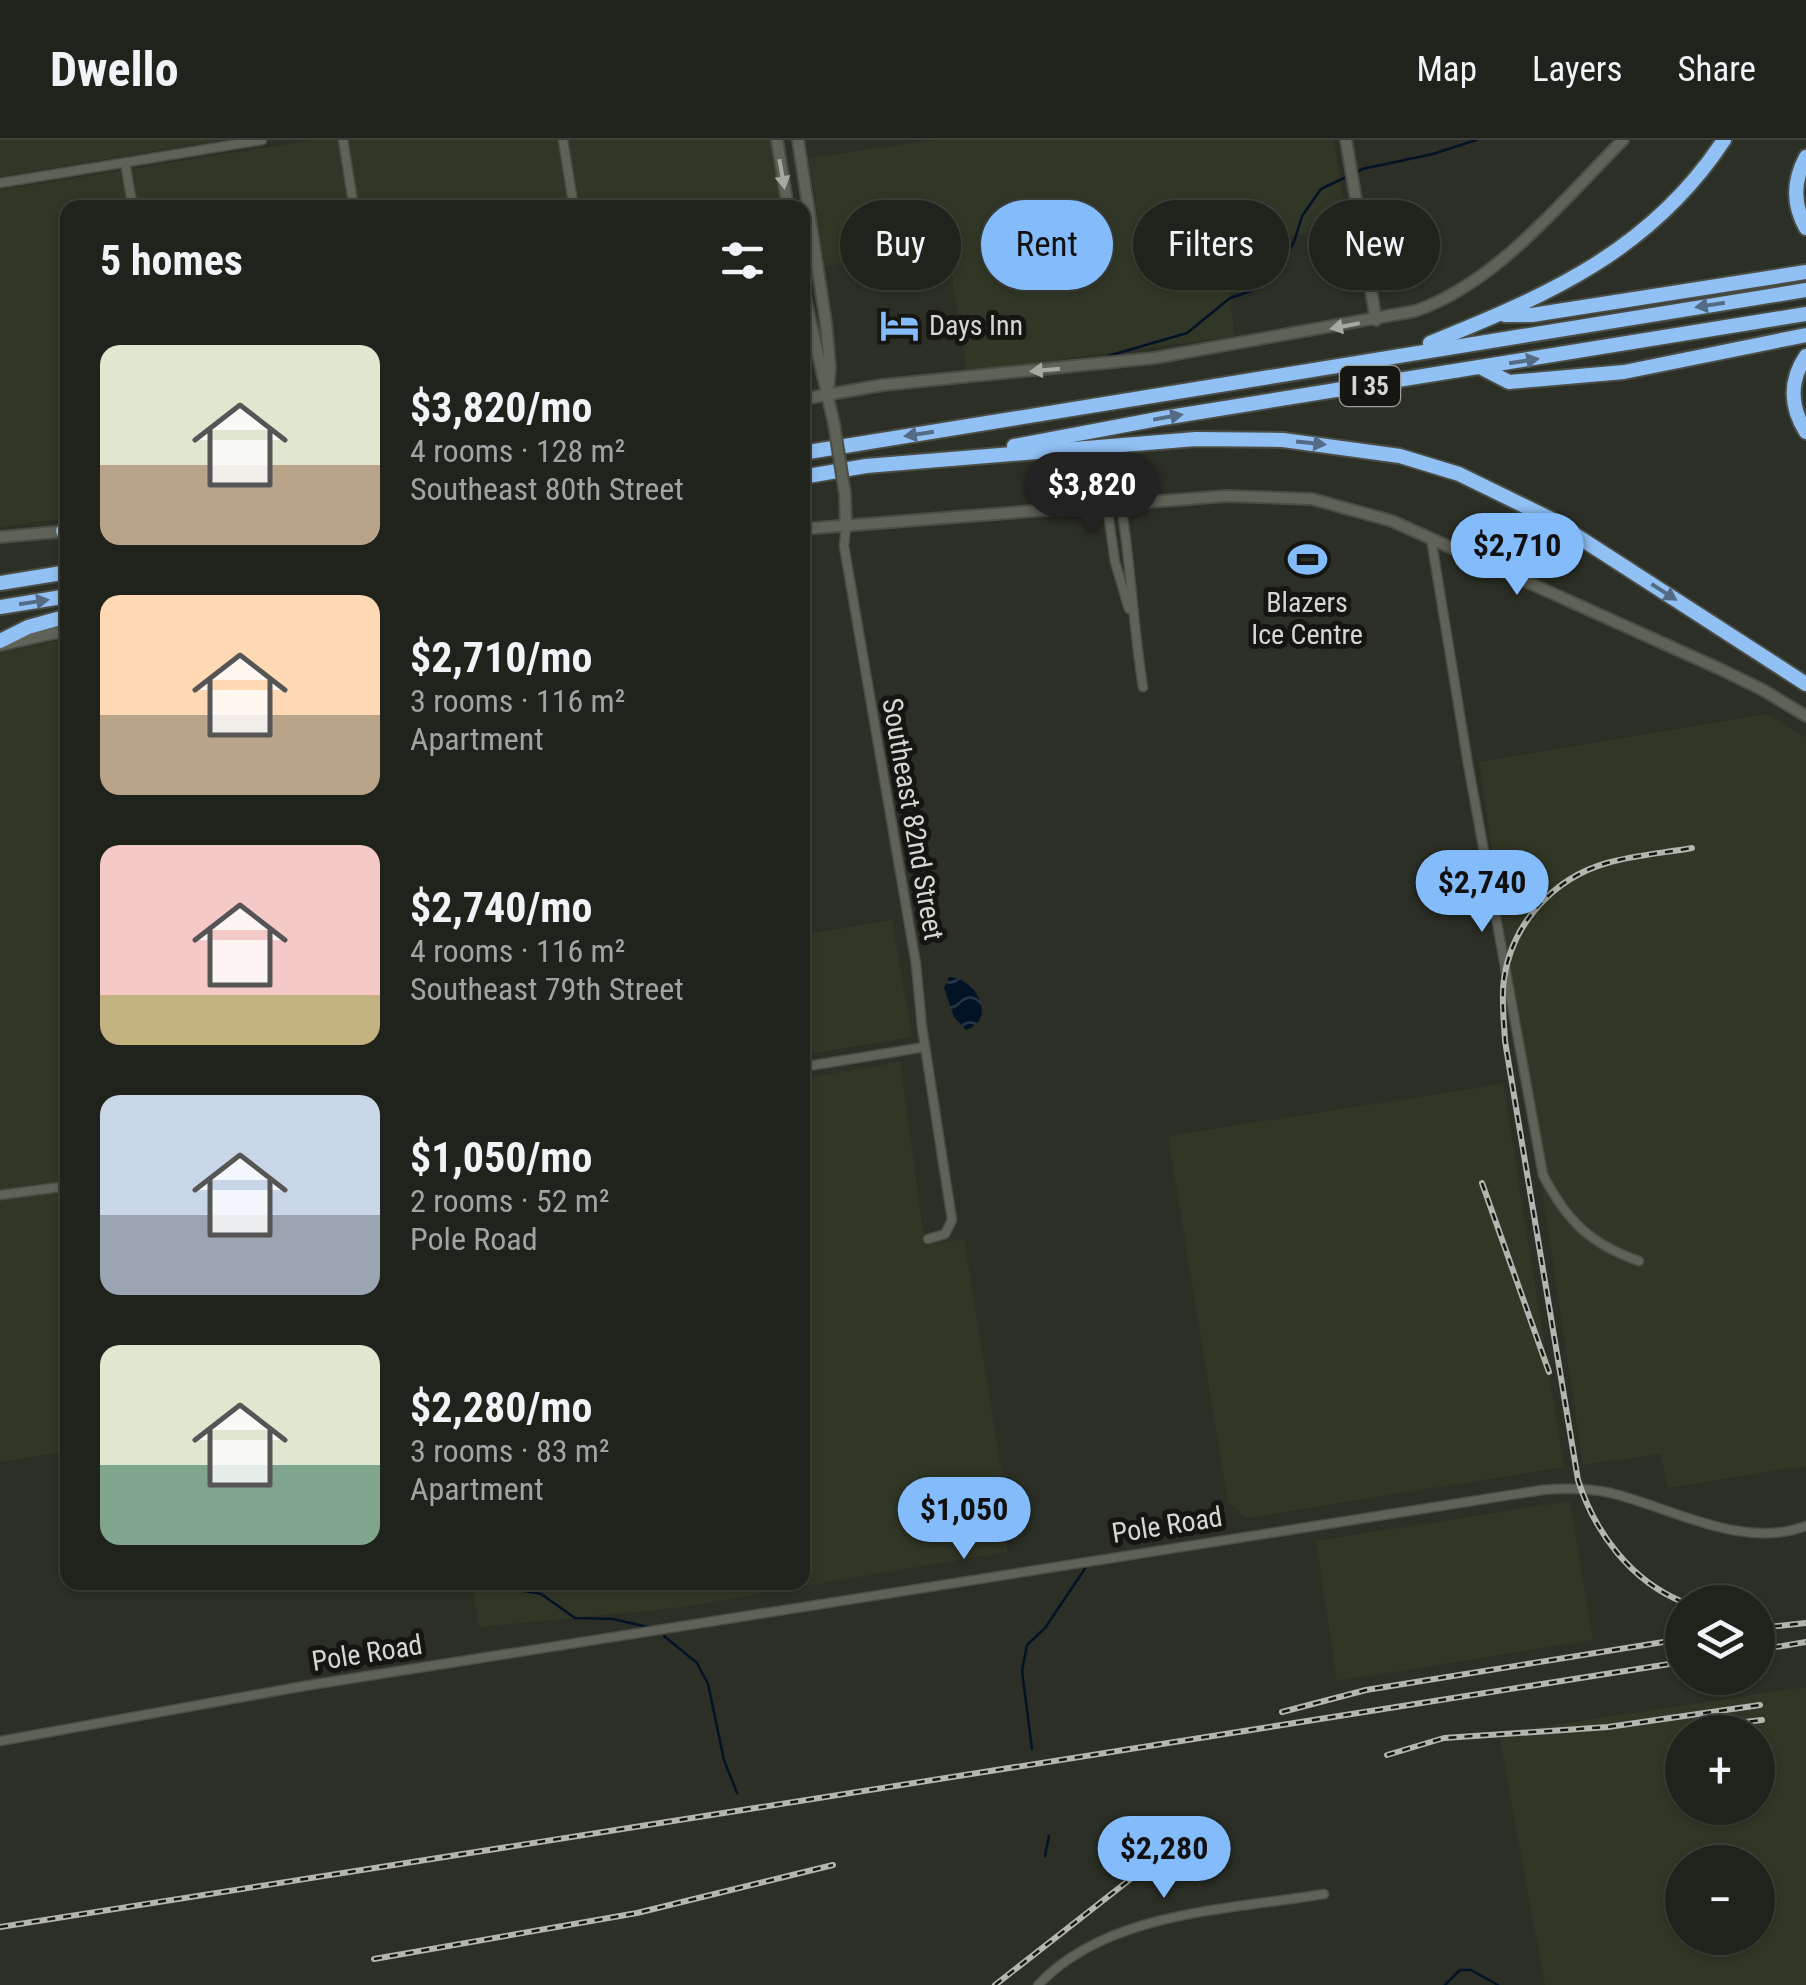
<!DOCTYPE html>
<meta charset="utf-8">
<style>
body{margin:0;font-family:"Roboto Condensed",sans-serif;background:#2d2f29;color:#f1f3f6;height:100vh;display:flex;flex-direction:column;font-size:38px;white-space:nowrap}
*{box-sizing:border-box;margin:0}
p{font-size:32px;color:#a2a4a3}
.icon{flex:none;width:55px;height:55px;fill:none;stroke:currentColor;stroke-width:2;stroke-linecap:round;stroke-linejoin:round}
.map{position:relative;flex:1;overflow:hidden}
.drawer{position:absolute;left:60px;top:60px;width:750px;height:1390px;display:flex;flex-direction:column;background:#20231c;border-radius:20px;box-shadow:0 2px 8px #0004,0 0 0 2px #3d403b}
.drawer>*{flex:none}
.guide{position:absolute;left:840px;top:60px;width:815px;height:90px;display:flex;gap:20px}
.buttons{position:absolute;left:1665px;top:1445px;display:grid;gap:20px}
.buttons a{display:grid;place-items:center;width:110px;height:110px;border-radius:50%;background:#20231c;box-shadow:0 2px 8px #0004,0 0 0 2px #3d403b;font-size:50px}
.price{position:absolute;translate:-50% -85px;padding:0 22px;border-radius:35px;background:#84bcfb;color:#111;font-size:32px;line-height:65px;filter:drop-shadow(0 2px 5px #0008)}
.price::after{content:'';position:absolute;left:50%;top:60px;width:30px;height:22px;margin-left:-15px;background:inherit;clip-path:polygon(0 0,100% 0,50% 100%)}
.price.selected{background:#222;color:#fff}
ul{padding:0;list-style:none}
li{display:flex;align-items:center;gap:30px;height:250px;padding:0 40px}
li span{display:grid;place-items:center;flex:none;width:280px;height:200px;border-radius:20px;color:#555}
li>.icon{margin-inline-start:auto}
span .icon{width:120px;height:120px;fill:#fffc;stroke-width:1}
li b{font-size:42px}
h2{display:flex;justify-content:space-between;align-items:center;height:120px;padding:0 40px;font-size:42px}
.chip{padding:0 35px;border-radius:45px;background:#20231c;box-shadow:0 2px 8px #0004,0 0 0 2px #3d403b;font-size:35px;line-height:90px}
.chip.selected{background:#84bcfb;color:#111}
header{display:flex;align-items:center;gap:60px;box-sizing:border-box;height:140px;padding:0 50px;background:#20231c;border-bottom:2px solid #3d403b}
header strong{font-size:48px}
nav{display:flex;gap:55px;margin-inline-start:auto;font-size:35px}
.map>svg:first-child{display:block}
.built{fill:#313726;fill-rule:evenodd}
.water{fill:url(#water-waves)}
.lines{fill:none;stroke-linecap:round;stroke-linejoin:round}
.stream{stroke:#031326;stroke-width:2.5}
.street-casing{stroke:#4a4d45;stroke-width:11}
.secondary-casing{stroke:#4a4d45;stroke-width:14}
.highway-casing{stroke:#4a4d45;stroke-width:18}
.street{stroke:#5e6257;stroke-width:8}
.secondary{stroke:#5e6257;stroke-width:10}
.highway{stroke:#91c0f5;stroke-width:14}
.rail-casing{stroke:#b3b6af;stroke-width:6}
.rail{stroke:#151612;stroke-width:2.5;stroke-dasharray:8;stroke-linecap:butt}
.secondary-bridge-casing{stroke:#4a4d45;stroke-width:14;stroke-linecap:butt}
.secondary-bridge{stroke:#5e6257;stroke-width:10}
.oneway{fill:#a5a9a0}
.oneway2{fill:#536b84}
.labels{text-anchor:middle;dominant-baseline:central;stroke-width:10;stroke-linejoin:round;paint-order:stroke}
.shield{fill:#151612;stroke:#9b9e98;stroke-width:2.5}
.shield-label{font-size:25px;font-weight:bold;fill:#d5d8d1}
.poi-label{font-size:28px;fill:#d5d8d1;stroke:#151612;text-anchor:start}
.street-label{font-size:28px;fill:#d5d8d1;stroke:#151612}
</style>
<header>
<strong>Dwello</strong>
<nav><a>Map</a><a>Layers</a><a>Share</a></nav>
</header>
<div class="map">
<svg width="1806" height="1845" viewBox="0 0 1806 1845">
<defs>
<pattern id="water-waves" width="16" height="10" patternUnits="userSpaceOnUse" patternTransform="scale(2.5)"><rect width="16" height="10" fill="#031326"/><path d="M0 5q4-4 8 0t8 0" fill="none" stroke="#273544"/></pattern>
</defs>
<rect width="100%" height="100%" fill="#2b2f25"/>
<g class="built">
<path d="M0,0H222L0,37Z"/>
<path d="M313,0H772L783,67L68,68L67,378L0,387V50Z"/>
<path d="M933,0H1334L1347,87L1223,106L1235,196L967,232L947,107L825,126L809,18Z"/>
<path d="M67,499V1311L0,1322V513Z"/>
<path d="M1766,574L1806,597V1326L1667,1348L1661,1314L1583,1325L1479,622Z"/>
<path d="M892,780L912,897L803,915V795Z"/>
<path d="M900,922L925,1105L964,1099L1008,1373L1007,1412L675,1468L479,1487L472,1443L802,1442L803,938Z"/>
<path d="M1503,944L1564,1327L1246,1378L1228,1362L1168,996Z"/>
<path d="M1570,1361L1593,1500L1337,1541L1316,1401Z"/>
<path d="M1806,1547V1845H1545L1499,1593ZM1682,1592H1758V1668H1682ZM1682,1722H1758V1798H1682Z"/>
</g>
<path class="water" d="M949,837C976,838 998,879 966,890L954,877L944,848Z"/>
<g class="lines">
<g class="stream">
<path d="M1355,34L1362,29L1433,14L1476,0"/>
<path d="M1108,216L1187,193L1230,158L1260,148L1279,127L1294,102L1302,76L1321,49L1348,36"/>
<path d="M475,1442L541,1454L575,1478L613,1479L652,1488"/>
<path d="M664,1496L697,1523L708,1544L724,1620L737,1653"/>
<path d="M1032,1609L1022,1531L1027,1505L1045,1488L1088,1424"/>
<path d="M1045,1716L1049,1696"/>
<path d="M1445,1845L1460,1830H1471L1498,1845"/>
</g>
<defs>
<g id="street">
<path d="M343,0L354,68"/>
<path d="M563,0L574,68"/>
<path d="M125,23L133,68"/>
<path d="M0,43L262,0"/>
<path d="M1121,365C1131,425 1133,486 1143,547"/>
<path d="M1107,366L1115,422L1129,469"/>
<path d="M846,386L844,406L916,824L922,887L952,1080L945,1094L928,1099"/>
<path d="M1431,398L1468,624L1543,1035C1567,1081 1590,1104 1639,1121"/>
<path d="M802,927L925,907"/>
<path d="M0,1055L68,1046"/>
<path d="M0,1601L304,1546L1542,1350C1565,1348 1587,1348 1611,1353C1672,1368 1742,1410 1806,1386"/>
<path d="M1038,1845C1108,1771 1229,1770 1324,1754"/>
</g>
<g id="secondary">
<path d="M777,0L788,68"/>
<path d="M798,0L826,183L830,227L828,252"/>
<path d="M1346,0L1376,180"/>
<path d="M802,145L834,284"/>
<path d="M802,259L883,245L1154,218L1415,171C1497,143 1562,61 1623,0"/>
<path d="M845,354L846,386"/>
<path d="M802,389L1226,356L1312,359L1392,381L1720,529L1763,550L1806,576"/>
<path d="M0,397L68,391"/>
<path d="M1,505L68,490"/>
</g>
<g id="highway">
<path d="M1806,17C1793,41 1793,65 1806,88"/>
<path d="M1505,175H1532L1806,132"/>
<path d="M1430,203C1548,155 1651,111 1724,0"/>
<path d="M1806,216C1789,241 1790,267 1806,292"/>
<path d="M1482,228L1509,242L1624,232L1806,195"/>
<path d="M1014,306L1163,278L1806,174"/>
<path d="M802,313L1806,150"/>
<path d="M802,337L866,326L1196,299L1283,300L1400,316L1459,334L1549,378L1806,544"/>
<path d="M63,391L68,392"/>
<path d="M0,443L68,432"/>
<path d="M0,467L68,456"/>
<path d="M0,501L28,487L68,476"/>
</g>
</defs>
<use href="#street" class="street-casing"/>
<use href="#secondary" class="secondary-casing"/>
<use href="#highway" class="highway-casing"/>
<use href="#street" class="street"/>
<use href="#secondary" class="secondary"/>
<use href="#highway" class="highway"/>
<defs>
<g id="rail">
<path d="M1482,1043L1549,1232"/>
<path d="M1683,1462C1631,1441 1595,1393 1578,1340L1505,901C1504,880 1501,859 1504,839C1512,783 1554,738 1607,723C1635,715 1664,713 1692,708"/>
<path d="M1758,1488L1806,1483"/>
<path d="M1758,1510L1806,1502"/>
<path d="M1282,1572L1366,1550L1682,1499"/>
<path d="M1718,1585L1762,1580"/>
<path d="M1387,1615L1444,1598L1608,1587L1760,1565"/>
<path d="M0,1787L1682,1522"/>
<path d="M374,1819L637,1773L833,1725"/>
<path d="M995,1845L1151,1723L1193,1699"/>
</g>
</defs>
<use href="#rail" class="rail-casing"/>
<use href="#rail" class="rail"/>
<defs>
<path id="secondary-bridge" d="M834,284L845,354"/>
</defs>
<use href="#secondary-bridge" class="secondary-bridge-casing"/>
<use href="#secondary-bridge" class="secondary-bridge"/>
</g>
<defs><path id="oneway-solid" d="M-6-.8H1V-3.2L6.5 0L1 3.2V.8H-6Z" transform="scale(2.5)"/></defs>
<g class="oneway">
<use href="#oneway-solid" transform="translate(782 34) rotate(80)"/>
<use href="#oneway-solid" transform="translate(1345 186) rotate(169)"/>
<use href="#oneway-solid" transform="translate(1045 230) rotate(175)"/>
</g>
<g class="oneway2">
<use href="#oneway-solid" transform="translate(1710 165) rotate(171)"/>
<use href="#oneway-solid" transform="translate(1524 221) rotate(-9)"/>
<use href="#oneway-solid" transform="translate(1168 277) rotate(-10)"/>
<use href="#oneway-solid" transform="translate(919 294) rotate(171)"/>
<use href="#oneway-solid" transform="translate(1311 303) rotate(6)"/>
<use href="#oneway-solid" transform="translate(1664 452) rotate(33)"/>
<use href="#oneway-solid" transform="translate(34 462) rotate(-9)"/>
</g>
<defs>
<symbol id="hotel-bare" viewBox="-9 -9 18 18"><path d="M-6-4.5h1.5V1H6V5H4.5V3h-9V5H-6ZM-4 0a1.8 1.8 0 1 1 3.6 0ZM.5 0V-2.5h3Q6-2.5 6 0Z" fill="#84bcfb" stroke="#151612" stroke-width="2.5" paint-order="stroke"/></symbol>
<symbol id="stadium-bare" viewBox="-9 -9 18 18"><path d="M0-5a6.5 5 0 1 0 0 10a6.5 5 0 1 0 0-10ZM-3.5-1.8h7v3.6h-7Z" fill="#84bcfb" stroke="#151612" stroke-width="2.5" paint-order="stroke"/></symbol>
</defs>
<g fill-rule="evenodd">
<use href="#hotel-bare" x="872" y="158" width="55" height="55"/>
<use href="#stadium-bare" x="1280" y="392" width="55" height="55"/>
</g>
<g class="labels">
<rect class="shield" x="1340" y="226" width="60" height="40" rx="8"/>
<g class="shield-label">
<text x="1370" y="246">I 35</text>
</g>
<g class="poi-label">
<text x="929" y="185">Days Inn</text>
<text x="1307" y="462" text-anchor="middle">Blazers<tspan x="1307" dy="32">Ice Centre</tspan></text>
</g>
<g class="street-label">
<text transform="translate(913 679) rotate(80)">Southeast 82nd Street</text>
<text transform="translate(1167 1385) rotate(-9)">Pole Road</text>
<text transform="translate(367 1513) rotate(-9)">Pole Road</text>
</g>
</g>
</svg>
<div class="buttons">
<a><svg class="icon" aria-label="layers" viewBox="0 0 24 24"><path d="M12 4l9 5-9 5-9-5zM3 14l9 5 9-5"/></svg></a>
<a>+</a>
<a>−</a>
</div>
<b class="price selected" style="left:1092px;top:397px">$3,820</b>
<b class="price" style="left:1517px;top:458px">$2,710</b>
<b class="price" style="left:1482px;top:795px">$2,740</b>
<b class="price" style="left:964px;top:1422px">$1,050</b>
<b class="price" style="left:1164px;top:1761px">$2,280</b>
<div class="guide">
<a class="chip">Buy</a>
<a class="chip selected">Rent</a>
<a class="chip">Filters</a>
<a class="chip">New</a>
</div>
<section class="drawer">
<h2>5 homes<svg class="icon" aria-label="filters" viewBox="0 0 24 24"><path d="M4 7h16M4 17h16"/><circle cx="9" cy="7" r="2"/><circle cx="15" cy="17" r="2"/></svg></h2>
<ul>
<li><span style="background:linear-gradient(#dfe7d0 60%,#b9a48a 0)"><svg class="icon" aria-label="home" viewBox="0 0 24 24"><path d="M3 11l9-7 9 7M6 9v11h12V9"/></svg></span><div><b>$3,820/mo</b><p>4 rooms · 128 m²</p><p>Southeast 80th Street</p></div></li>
<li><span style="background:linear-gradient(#ffd9b3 60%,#b9a48a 0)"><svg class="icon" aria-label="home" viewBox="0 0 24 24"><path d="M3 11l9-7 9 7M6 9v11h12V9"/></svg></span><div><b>$2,710/mo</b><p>3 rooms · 116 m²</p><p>Apartment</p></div></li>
<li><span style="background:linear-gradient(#f6c9c9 75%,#c2b280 0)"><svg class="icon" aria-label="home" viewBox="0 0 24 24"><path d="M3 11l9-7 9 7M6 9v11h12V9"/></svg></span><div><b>$2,740/mo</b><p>4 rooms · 116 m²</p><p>Southeast 79th Street</p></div></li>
<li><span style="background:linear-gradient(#c9d6e8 60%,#9aa5b1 0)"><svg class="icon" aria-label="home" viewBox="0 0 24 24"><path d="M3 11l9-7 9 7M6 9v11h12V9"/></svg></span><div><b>$1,050/mo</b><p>2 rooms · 52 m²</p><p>Pole Road</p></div></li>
<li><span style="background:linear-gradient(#dfe7d0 60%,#7fa58c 0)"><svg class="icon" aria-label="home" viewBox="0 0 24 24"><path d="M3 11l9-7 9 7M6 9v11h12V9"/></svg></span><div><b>$2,280/mo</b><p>3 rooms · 83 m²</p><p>Apartment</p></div></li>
</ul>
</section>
</div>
